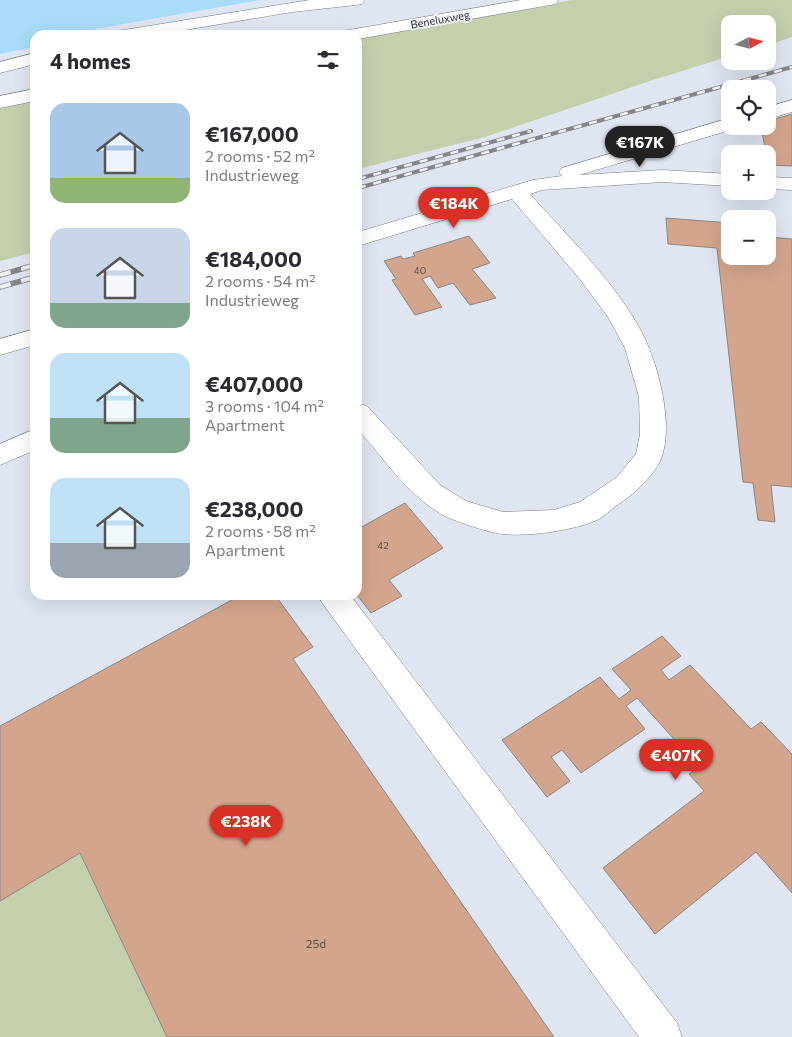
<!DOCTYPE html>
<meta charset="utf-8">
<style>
body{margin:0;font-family:Commissioner,sans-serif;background:#f2f2f3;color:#2b2b33;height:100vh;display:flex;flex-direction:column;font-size:19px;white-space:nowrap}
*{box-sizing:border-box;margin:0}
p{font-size:16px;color:#7c7c81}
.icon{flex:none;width:28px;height:28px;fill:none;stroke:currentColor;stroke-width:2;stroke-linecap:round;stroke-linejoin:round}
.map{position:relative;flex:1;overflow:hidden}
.side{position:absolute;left:30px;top:30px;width:332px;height:570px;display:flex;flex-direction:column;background:#fff;border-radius:15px;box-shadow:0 5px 20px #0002}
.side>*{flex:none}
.needle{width:32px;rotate:83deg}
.tools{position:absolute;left:721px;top:15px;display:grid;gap:10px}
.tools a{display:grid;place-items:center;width:55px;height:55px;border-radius:10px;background:#fff;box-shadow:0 5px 20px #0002;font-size:25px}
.price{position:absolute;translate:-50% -42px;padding:0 11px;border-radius:18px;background:#d93025;color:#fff;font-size:16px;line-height:32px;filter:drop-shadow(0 1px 2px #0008)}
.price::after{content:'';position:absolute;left:50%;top:30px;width:15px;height:11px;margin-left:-8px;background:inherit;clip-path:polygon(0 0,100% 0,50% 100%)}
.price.current{background:#222;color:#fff}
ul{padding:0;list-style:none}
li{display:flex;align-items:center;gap:15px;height:125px;padding:0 20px}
li span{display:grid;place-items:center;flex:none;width:140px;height:100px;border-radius:15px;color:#555}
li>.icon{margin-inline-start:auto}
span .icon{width:60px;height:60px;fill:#fffc;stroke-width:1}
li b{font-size:21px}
h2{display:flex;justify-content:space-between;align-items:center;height:60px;padding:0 20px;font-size:21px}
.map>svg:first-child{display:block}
.built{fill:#dfe6f2;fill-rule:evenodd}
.green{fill:#c4d0ac}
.water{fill:#a9dcf8}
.building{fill:#d4a58d;stroke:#8c8684}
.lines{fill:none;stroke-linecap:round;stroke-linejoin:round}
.minor-casing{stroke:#7b7e83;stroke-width:1}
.minor{fill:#fff;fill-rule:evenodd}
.rail-far1-casing{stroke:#848689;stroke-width:4}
.rail-casing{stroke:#848689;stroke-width:5.5}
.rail-far1{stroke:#eff2f7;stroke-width:2.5;stroke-dasharray:8;stroke-linecap:butt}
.rail{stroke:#eff2f7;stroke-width:4;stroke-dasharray:11;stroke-linecap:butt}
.labels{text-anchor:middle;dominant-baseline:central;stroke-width:4;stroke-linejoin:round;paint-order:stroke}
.number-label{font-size:10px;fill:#5b504c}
.far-street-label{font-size:11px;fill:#333436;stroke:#eff2f7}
.near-number-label{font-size:12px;fill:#5b504c}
</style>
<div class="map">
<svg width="792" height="1037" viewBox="0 0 792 1037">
<rect width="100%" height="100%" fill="#eff2f7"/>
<path class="built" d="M0,0H792V1037H0ZM730,24H768V61H730ZM35,35H358V595H35ZM730,89H768V126H730ZM730,154H768V191H730ZM730,219H768V256H730Z"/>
<g class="green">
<path d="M572,0H792V37L768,45V24H730V56L653,80L485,137L358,169V38Z"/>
<path d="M35,99V252L0,261V106Z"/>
<path d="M80,853L167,1037H0V901Z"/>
</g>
<path class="water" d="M0,0H261L95,29L79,35H35V47L0,54Z"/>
<g class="building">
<path d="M792,114V166L768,165L761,126H768V121Z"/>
<path d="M666,218L730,223V256H768V237L792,239V487L771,485L775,522L758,520L753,483L743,482L717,248L668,244Z"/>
<path d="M469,236L490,263L472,269L496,298L470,305L453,283L438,288L430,276L422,279L442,307L415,315L392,280L396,279L384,261L401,256L403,259L415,256L413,253Z"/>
<path d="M405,503L443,548L389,580L402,596L371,613L357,595L358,529Z"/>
<path d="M241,595H275L313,647L293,659L554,1037H167L80,853L0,901V726Z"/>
<path d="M662,636L681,656L661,670L669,680L690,665L751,729L761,722L792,754V893L756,852L655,934L603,868L704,791L689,774L699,767L637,698L626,706L645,729L581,773L562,750L551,757L570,781L547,797L502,740L600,677L619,699L631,690L612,669Z"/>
</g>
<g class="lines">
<defs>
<g id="minor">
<path d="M310,0H364L362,4L356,5L292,12L155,35H115L118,31L124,30Z"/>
<path d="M521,0H558L556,4L550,5L358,39V35H340L343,31L349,30Z"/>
<path d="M35,53V64L0,73V62Z"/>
<path d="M35,89V101L0,108V96Z"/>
<path d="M792,100V112L768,119V107Z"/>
<path d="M730,118V126H738L737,128L579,175L662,170L730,174V186L662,182L542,190L530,194C569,238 627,293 649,348C661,378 673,428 661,459C654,475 637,491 623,501C615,506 607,514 599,519C578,530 527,537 503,534C490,533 461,523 449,518C412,501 384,459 358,429V404L367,406L440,485L466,501L503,512L554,510L580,502L617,477L636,454L640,434L639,397L625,348L608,317L579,278L512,199L358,246V232L533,180L562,176L559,172L562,168Z"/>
<path d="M768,177L792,178V190L768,189Z"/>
<path d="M35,329V345L0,355V339Z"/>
<path d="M35,429V450L0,465V444Z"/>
<path d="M318,595H350L677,1023L682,1037H639L323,604Z"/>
</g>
</defs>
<use href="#minor" class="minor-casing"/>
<use href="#minor" class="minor"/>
<defs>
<g id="rail-far1">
<path d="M358,179L531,131"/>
<path d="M358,188L792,67"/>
</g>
<g id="rail">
<path d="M0,275L35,265"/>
<path d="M0,287L35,277"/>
</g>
</defs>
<use href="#rail-far1" class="rail-far1-casing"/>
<use href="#rail" class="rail-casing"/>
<use href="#rail-far1" class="rail-far1"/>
<use href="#rail" class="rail"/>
</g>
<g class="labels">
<g class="number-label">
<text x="420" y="270">40</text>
<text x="383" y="545">42</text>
</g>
<g class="far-street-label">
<text transform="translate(440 19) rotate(-10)">Beneluxweg</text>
</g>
<g class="near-number-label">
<text x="316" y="943">25d</text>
</g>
</g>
</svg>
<div class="tools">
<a><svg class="needle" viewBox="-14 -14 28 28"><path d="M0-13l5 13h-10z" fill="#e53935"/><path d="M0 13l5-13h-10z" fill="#7c7c81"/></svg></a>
<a><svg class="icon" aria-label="locate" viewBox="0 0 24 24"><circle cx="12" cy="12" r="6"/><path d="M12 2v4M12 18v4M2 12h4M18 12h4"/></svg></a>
<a>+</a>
<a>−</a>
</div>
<b class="price current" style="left:640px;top:168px">€167K</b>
<b class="price" style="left:454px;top:229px">€184K</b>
<b class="price" style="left:676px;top:781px">€407K</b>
<b class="price" style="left:246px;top:847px">€238K</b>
<section class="side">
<h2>4 homes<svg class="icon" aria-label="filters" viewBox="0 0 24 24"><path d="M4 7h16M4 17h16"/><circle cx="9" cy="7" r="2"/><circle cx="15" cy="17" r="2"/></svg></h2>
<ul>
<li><span style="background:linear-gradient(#a9c7e8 75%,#8fb573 0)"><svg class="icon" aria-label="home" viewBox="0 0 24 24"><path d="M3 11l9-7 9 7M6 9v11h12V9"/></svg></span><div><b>€167,000</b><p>2 rooms · 52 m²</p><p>Industrieweg</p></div></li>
<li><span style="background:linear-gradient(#c9d6e8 75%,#7fa58c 0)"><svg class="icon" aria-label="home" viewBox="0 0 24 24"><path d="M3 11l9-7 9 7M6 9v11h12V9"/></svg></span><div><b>€184,000</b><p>2 rooms · 54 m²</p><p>Industrieweg</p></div></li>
<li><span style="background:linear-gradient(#bfe0f5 65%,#7fa58c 0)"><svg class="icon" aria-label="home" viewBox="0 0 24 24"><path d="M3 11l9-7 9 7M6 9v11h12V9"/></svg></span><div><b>€407,000</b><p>3 rooms · 104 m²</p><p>Apartment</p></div></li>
<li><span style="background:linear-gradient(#bfe0f5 65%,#9aa5b1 0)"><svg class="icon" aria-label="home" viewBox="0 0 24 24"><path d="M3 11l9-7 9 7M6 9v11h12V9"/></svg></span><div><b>€238,000</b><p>2 rooms · 58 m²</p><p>Apartment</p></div></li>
</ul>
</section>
</div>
